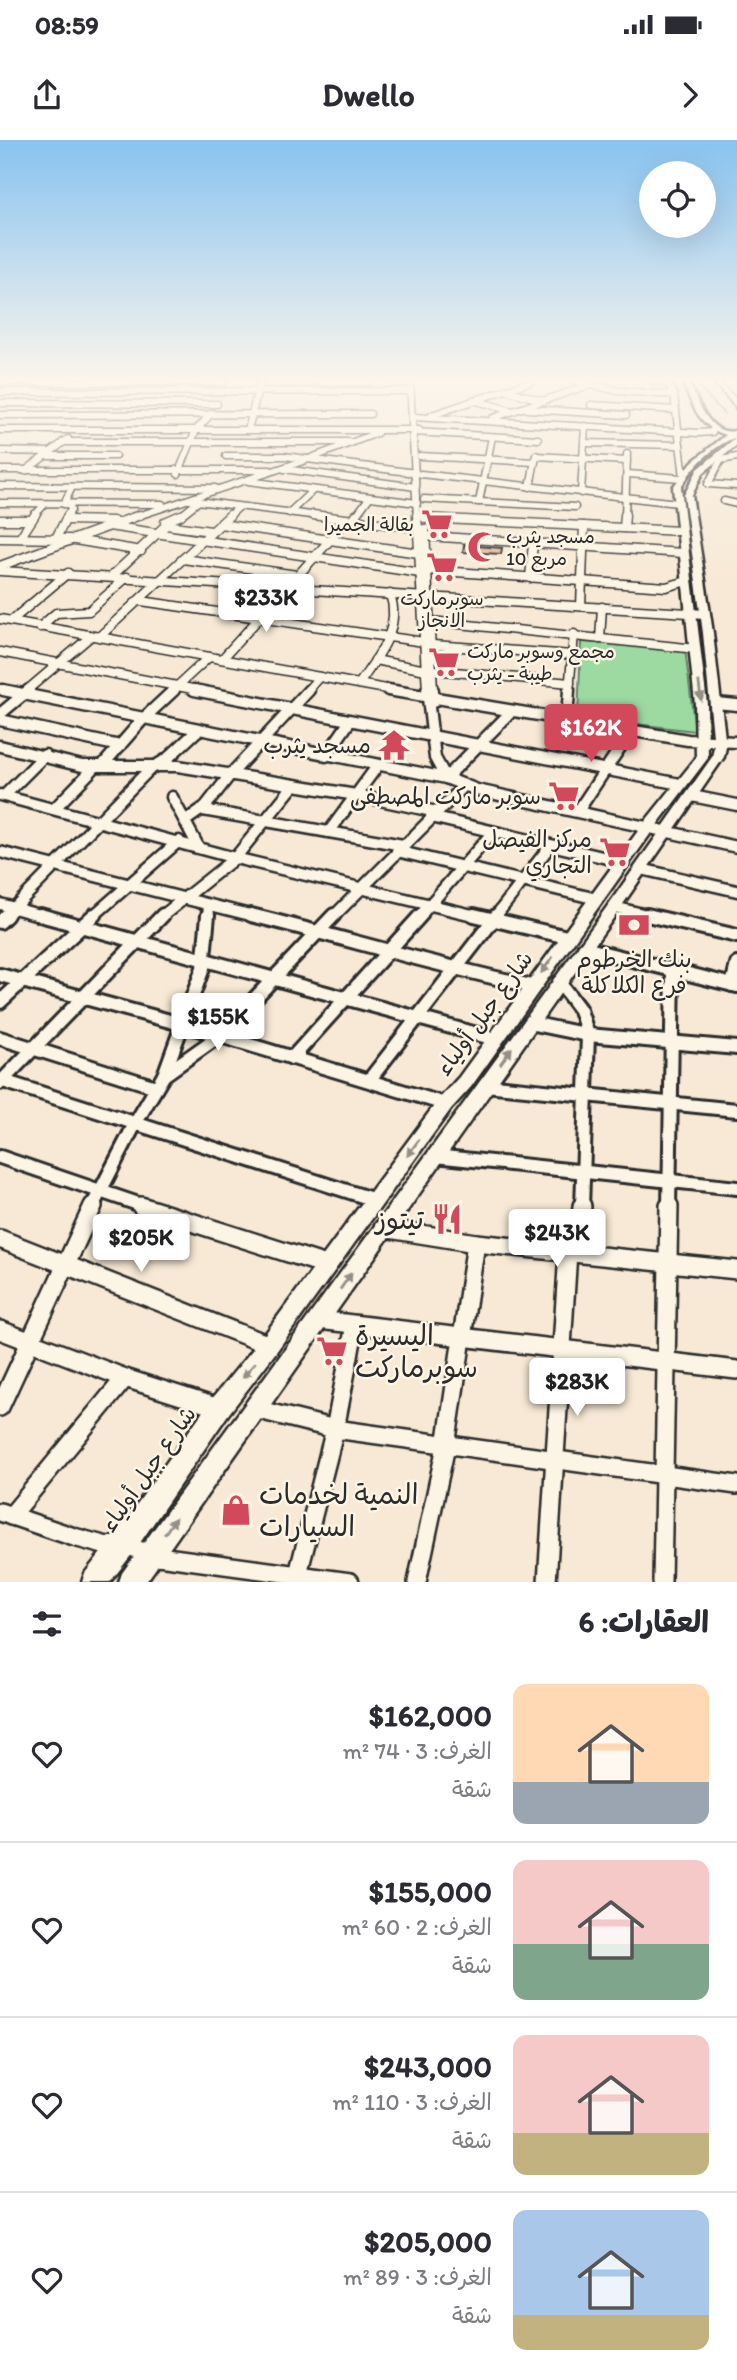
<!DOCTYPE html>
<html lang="ar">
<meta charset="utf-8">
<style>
body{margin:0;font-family:Itim,"Playpen Sans Arabic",sans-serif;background:#f2f2f3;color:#2b2b33;direction:rtl;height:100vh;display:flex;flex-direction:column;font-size:26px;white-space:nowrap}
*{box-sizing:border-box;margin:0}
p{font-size:23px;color:#7c7c81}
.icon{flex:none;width:38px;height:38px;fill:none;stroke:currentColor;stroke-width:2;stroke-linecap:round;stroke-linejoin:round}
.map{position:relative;height:1442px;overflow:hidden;direction:ltr}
.details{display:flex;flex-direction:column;background:#fff;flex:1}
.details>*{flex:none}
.tools{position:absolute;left:639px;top:21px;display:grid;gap:14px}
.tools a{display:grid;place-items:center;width:77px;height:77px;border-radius:50%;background:#fff;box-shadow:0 7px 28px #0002;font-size:35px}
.price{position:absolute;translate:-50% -60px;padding:0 16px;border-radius:7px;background:#fff;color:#222;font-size:23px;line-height:46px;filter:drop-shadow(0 2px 4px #0008)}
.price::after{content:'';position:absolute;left:50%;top:42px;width:21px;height:16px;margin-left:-10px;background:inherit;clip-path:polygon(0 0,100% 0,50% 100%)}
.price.current{background:#d1495b;color:#fff}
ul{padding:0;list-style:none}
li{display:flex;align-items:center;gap:21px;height:175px;padding:0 28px}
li+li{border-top:2px solid #e1e1e2}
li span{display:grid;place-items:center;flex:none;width:196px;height:140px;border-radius:14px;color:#555}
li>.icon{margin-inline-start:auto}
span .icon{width:84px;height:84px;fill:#fffc;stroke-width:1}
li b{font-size:30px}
h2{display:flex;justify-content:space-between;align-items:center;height:84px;padding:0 28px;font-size:30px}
.status{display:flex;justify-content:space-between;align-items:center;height:49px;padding:0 35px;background:#fff;direction:ltr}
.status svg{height:19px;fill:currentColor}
header{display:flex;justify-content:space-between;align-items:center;height:91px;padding:0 28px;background:#fff;font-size:32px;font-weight:700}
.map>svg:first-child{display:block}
.green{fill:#9cdaa2;stroke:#648266;stroke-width:2}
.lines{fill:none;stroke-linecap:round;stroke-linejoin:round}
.stream{stroke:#6d94a8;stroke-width:2}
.building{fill:#e5ba95;stroke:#2b2b2b;stroke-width:2}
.minor-far4-casing{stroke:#2b2b2b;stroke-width:9}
.minor-far3-casing{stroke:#2b2b2b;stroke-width:11}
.minor-far2-casing{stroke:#2b2b2b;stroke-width:15}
.minor-far1-casing{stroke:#2b2b2b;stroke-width:18}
.minor-casing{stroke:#2b2b2b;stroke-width:22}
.major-casing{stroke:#2b2b2b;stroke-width:5}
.minor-far4{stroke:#fcf5e5;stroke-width:6}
.minor-far3{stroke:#fcf5e5;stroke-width:8}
.minor-far2{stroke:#fcf5e5;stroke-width:10}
.minor-far1{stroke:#fcf5e5;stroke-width:12}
.minor{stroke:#fcf5e5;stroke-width:17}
.major{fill:#fcf5e5;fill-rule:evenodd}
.rail{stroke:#2b2b2b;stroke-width:2;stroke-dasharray:6 2.5;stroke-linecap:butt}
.oneway{fill:#949088}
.labels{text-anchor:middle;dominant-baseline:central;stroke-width:5;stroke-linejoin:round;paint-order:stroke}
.far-poi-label{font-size:19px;fill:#2b2b2b;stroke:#fcf5e5;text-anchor:start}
.poi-label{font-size:23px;fill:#2b2b2b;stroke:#fcf5e5;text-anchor:end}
.street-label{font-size:23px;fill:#2b2b2b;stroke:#fcf5e5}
.near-poi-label{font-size:28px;fill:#2b2b2b;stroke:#fcf5e5;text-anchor:start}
</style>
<div class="status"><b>08:59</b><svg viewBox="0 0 49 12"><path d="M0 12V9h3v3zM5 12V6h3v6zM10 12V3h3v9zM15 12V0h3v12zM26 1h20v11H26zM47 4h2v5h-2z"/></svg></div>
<header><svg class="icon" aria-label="forward" viewBox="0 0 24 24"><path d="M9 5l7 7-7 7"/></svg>Dwello<svg class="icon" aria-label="share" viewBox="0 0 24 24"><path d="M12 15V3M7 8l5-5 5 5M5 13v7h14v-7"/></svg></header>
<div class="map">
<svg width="737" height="1442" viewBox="0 0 737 1442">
<rect width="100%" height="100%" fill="#f7e9d5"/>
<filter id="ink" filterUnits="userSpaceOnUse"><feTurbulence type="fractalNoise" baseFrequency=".0143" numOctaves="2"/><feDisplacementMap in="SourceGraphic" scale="14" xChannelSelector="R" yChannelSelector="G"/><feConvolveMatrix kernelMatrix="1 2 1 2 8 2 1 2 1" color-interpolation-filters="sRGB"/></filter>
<g filter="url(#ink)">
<path class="green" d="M581,502L685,509L695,591L578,577Z"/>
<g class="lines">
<path class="stream" d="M694,241L724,274"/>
</g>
<path class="building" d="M464,405L502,408L501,414L463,412Z"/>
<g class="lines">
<defs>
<g id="minor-far4">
<path d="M410,241L417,377"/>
<path d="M575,241L619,251L674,255"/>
<path d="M652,241L667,242"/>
<path d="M667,241L674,255L684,337"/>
<path d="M715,241L737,264"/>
<path d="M0,242H223"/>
<path d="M316,242H370"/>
<path d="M506,250L544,261"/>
<path d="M0,252L411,251"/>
<path d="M473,260L513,271"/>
<path d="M0,263L217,264"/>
<path d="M591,265L676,270"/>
<path d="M527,269L626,275"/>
<path d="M0,275L370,274"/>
<path d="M432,275L532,241"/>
<path d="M413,277L699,293L712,292L713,289"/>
<path d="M493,278L589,245"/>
<path d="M0,290H419"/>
<path d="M248,290L260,241"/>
<path d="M414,292L538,299"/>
<path d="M63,302H348"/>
<path d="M585,303L678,305"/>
<path d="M0,311L51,312"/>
<path d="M45,316H115"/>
<path d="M226,316H284L416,333"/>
<path d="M420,316L535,322"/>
<path d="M536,316L627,321"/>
<path d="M737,317L721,320L708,344L737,346"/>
<path d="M284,329L416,347"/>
<path d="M0,330H270"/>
<path d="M25,331L68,299"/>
<path d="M178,334L196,290L212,273"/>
<path d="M421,334L678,363"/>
<path d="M628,334L681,338"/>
<path d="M248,341L417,363"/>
<path d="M0,346L215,348"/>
<path d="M530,347L536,315"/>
<path d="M581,353L585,286"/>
<path d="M424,359L575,367"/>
<path d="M189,360L327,377"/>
<path d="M724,361L737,364"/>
<path d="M479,362L492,297"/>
<path d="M0,363L162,364"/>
<path d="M289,373L312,351"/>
<path d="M33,377L45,364"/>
<path d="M67,377L71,370L69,365L64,364L72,347"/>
<path d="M135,377L306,320L377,293"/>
<path d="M179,377L199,361"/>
<path d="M228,377L239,367"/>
<path d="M355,377L369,358"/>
<path d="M625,377L627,314"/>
</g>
<g id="minor-far3">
<path d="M313,375L419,388"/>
<path d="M417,375L427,551"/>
<path d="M425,378L680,391"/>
<path d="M0,380H30"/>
<path d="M67,380L113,381"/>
<path d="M352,381L356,375"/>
<path d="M220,384L419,413"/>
<path d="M166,385L211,391"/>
<path d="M109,386L420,433"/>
<path d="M624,388L625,375"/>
<path d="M425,389L433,551"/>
<path d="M426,396L683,413"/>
<path d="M0,398L69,399L141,411"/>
<path d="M20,398L35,375"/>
<path d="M56,398L68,375"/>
<path d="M183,419L297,435"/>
<path d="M0,426L140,375"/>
<path d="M428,430L666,447L687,441"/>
<path d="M0,431L705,474"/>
<path d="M112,436L166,385L165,382L181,375"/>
<path d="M530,438L533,403"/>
<path d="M141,461L424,502"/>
<path d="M581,466L584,386"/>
<path d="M0,479L397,551"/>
<path d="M11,481L68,433"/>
<path d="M431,481L696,509"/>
<path d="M40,487L56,473L89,471L127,437"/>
<path d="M99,497L230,375"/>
<path d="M600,499L602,467"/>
<path d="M433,505L573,515"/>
<path d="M0,512L203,551"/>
<path d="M222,519L330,400L344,380"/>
<path d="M375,520L426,530"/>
<path d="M434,530L570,543"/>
<path d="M359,544C378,516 402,489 390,454"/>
<path d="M0,549L12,551"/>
<path d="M26,551L91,496"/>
<path d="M172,551L209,517"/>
<path d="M307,551L319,537"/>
<path d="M569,551L574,494"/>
</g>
<g id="minor-far2">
<path d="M3,550L446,638L477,650L737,707"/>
<path d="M194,550L680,644"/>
<path d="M388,550L688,600L737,602"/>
<path d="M427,550L435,618L446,638"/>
<path d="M433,562V550"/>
<path d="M716,563L737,565"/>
<path d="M0,574L29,550"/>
<path d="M0,580L120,606"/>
<path d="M567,580L569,550"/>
<path d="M0,606L82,626H178L356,655L437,672"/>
<path d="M326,616L350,581"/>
<path d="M102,626L143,579L174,550"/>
<path d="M446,638L511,572"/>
<path d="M0,655L235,718L481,777"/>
<path d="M4,656L45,615"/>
<path d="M692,656L737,665"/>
<path d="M172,657L199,708"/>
<path d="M55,668L96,626"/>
<path d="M203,670L403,705"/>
<path d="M578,671L631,591"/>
<path d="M431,677L624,722"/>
<path d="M185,681L205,667L230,635L309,550"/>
<path d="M329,692L378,625"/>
<path d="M397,711L597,759"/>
<path d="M0,712L258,777"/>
<path d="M641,729L737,751"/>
<path d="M0,764L46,777"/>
<path d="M614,767L655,777"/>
<path d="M5,777L149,630L167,619L198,590"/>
<path d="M92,777L179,701"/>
<path d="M161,777L235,718L294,645"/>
<path d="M208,777L209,766"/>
<path d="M333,777L464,646"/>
<path d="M419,777L493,692"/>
<path d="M495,777L550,706"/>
</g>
<g id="minor-far1">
<path d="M40,775L495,899"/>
<path d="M251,775C345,798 437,826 532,846"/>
<path d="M474,775L567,797"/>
<path d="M647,775L737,796"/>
<path d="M0,782L7,775"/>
<path d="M584,808L737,846"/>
<path d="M0,835L181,884L445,964"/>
<path d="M559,842L580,870L588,895L582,1067"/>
<path d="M732,845L737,824"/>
<path d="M0,862L94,775"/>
<path d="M530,883L588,895L737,908"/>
<path d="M0,898L156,947"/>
<path d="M292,918L421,775"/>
<path d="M164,935L219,896L334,775"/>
<path d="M370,939L497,775"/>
<path d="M0,940L375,1060"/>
<path d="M0,943L163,775"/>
<path d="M485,945L737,970"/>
<path d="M435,1016L737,1048"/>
<path d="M0,1017L147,1067"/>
<path d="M92,1067L136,982L164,935L203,828L208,775"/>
<path d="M669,1067L673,831"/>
</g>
<g id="minor">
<path d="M141,1066L326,1125"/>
<path d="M383,1088L476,1103L737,1130"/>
<path d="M0,1099L269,1205"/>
<path d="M578,1113L582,1066"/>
<path d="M319,1180L737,1230"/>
<path d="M0,1190L125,1238L219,1268"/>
<path d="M0,1267L93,1066"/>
<path d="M255,1269L335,1289L737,1345"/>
<path d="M0,1372L74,1397L107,1406L124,1404L151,1415L350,1442"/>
<path d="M11,1376L125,1238"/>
<path d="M296,1442L335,1289L355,1185"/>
<path d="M417,1442L446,1306L476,1103"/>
<path d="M547,1442L568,1112"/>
<path d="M662,1442L669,1066"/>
</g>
<g id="major">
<path d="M682,241H688C697,258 710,300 737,290V297C715,304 692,327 681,347L707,564L708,618L653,690L471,947L451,969L276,1212L227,1276L133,1413L110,1442H82L85,1433L115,1395L211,1260L262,1198L439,959L459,937L643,684L696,618L695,564L673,347L692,322L726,295C699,287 692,264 682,241Z"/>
<path d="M734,299H737V305L703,333L692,355L713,493L726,607L724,617L619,770L146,1442H119L122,1433L609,764L712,617L714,607L703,493L684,355L698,329Z"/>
</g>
</defs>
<use href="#minor-far4" class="minor-far4-casing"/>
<use href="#minor-far3" class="minor-far3-casing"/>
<use href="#minor-far2" class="minor-far2-casing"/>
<use href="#minor-far1" class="minor-far1-casing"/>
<use href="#minor" class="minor-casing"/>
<use href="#major" class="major-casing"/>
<use href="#minor-far4" class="minor-far4"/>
<use href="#minor-far3" class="minor-far3"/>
<use href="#minor-far2" class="minor-far2"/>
<use href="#minor-far1" class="minor-far1"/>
<use href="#minor" class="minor"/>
<use href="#major" class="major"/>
<path class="rail" d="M713,241L737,272"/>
</g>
<defs><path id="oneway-solid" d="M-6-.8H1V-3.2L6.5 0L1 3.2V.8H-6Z" transform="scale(1.75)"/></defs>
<g class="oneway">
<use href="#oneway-solid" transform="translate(700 551) rotate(83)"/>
<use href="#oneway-solid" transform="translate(547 825) rotate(126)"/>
<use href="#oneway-solid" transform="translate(506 916) rotate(-54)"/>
<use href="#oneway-solid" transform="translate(413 1008) rotate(126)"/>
<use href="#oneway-solid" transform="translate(346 1141) rotate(-55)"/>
<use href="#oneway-solid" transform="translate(249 1230) rotate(129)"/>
<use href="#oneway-solid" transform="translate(170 1386) rotate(-56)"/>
</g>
</g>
<linearGradient id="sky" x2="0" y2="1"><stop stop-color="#88c3f0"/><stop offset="0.54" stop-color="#fbf5ec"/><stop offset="1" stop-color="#fbf5ec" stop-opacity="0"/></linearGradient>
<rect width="737" height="443" fill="url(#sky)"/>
<defs>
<symbol id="supermarket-bare" viewBox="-9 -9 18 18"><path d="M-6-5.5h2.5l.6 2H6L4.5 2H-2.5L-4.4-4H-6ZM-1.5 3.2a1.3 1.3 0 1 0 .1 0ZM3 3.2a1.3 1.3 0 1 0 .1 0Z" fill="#d1495b" stroke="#fcf5e5" stroke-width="2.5" paint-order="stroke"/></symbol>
<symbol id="mosque-bare" viewBox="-9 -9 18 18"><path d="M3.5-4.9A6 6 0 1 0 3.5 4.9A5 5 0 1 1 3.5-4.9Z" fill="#d1495b" stroke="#fcf5e5" stroke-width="2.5" paint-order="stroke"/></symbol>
<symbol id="temple-bare" viewBox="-9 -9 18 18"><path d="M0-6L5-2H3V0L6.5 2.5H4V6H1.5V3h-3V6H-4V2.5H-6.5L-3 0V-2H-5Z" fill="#d1495b" stroke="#fcf5e5" stroke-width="2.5" paint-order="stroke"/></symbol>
<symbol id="bank-bare" viewBox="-9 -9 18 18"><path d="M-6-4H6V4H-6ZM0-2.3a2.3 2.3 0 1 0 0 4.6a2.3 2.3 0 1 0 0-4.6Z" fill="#d1495b" stroke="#fcf5e5" stroke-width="2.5" paint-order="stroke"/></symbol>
<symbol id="restaurant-bare" viewBox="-9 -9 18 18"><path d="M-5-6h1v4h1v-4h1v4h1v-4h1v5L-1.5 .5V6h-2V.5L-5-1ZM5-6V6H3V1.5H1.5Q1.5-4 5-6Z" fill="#d1495b" stroke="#fcf5e5" stroke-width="2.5" paint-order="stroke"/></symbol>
<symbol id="shop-bare" viewBox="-9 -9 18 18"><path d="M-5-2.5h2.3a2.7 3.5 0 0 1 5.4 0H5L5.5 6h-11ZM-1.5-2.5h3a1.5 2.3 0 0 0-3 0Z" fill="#d1495b" stroke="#fcf5e5" stroke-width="2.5" paint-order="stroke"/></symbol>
</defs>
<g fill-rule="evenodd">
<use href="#supermarket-bare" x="415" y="362" width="44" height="44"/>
<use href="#mosque-bare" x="461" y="385" width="44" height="44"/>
<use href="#supermarket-bare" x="420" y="405" width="44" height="44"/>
<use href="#supermarket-bare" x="422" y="500" width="44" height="44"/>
<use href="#temple-bare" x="372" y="583" width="44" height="44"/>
<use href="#supermarket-bare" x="542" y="634" width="44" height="44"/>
<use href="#supermarket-bare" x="593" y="690" width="44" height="44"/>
<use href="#bank-bare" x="612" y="763" width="44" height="44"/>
<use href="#restaurant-bare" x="425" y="1057" width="44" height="44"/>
<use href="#supermarket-bare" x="310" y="1189" width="44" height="44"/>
<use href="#shop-bare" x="214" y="1348" width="44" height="44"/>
</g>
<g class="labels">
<g class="far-poi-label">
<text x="414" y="384" text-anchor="end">بقالة الجميرا</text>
<text x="506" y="396">مسجد يثرب<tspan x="506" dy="22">مربع 10</tspan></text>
<text x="442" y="458" text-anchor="middle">سوبرماركت<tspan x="442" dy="22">الانجاز</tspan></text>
<text x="467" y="511">مجمع وسوبر ماركت<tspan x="467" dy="22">طيبة - يثرب</tspan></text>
</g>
<g class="poi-label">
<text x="371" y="605">مسجد يثرب</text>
<text x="541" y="656">سوبر ماركت المصطفى</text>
<text x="592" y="699">مركز الفيصل<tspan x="592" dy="26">التجاري</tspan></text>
<text x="634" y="819" text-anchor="middle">بنك الخرطوم<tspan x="634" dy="26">فرع الكلاكلة</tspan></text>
</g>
<g class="street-label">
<text transform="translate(484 873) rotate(-54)">شارع جبل أولياء</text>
<text transform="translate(148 1329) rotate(-55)">شارع جبل أولياء</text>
</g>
<g class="near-poi-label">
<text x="424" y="1079" text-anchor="end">تيتوز</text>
<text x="355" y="1195">اليسيرة<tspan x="355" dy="32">سوبرماركت</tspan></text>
<text x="259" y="1354">النمية لخدمات<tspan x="259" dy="32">السيارات</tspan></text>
</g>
</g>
</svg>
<div class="tools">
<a><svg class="icon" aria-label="locate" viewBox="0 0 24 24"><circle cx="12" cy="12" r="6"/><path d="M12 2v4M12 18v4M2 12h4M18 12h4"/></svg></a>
</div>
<b class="price" style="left:266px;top:494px">$233K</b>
<b class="price current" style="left:591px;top:624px">$162K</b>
<b class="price" style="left:218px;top:913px">$155K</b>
<b class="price" style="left:557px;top:1129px">$243K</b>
<b class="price" style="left:141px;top:1134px">$205K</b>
<b class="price" style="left:577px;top:1278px">$283K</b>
</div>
<section class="details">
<h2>العقارات: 6<svg class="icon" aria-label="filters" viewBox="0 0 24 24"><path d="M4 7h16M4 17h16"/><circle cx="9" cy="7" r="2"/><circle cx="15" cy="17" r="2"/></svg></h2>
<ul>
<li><span style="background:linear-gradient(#ffd9b3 70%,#9aa5b1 0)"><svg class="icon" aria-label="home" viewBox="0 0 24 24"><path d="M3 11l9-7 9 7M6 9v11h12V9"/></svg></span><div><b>$162,000</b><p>الغرف: 3 · 74 m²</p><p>شقة</p></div><svg class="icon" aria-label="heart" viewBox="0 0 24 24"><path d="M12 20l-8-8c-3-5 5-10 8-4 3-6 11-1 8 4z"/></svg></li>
<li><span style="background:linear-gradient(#f6c9c9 60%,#7fa58c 0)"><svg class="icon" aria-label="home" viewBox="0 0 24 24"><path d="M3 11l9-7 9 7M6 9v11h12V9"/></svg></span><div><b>$155,000</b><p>الغرف: 2 · 60 m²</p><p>شقة</p></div><svg class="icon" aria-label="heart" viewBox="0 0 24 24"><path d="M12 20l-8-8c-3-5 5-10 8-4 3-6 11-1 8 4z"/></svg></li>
<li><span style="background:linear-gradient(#f6c9c9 70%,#c2b280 0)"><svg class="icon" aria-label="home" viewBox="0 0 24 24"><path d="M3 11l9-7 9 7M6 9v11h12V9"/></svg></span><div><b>$243,000</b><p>الغرف: 3 · 110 m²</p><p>شقة</p></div><svg class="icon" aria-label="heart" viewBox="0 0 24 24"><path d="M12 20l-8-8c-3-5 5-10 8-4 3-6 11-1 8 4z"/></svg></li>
<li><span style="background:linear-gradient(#a9c7e8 75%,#c2b280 0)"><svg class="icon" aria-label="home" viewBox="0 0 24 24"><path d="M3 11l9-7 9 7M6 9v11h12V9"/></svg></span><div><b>$205,000</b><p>الغرف: 3 · 89 m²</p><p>شقة</p></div><svg class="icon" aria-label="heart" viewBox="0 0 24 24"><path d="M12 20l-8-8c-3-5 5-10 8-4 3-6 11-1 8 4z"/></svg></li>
</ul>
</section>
